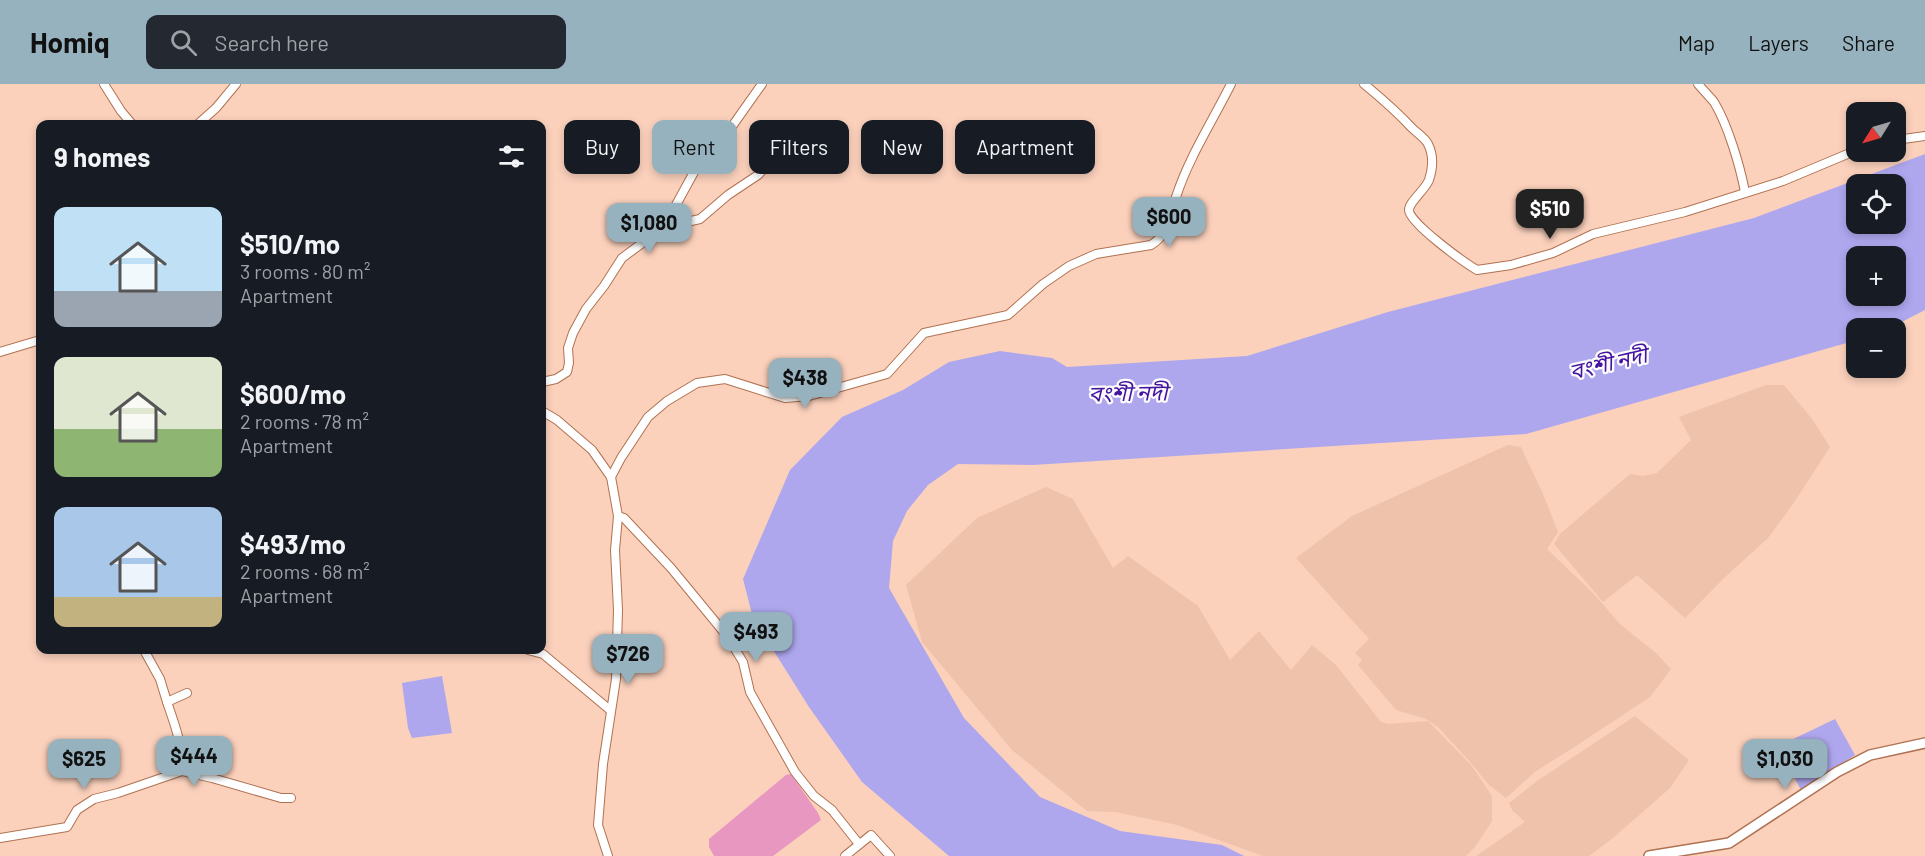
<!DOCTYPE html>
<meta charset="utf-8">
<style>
body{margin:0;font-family:Barlow,"Noto Sans Bengali",sans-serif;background:#242831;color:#f1f3f6;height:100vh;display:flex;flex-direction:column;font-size:22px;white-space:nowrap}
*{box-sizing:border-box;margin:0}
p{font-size:20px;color:#9ea1a6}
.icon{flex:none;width:33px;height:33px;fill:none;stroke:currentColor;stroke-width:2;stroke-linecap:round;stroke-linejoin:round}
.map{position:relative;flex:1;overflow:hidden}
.details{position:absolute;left:36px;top:36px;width:510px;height:534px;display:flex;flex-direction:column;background:#171b24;border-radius:12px;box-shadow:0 3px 9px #0003}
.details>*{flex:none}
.top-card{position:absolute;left:564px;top:36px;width:570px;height:54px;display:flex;gap:12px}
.needle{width:39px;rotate:233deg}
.tools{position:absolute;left:1846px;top:18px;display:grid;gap:12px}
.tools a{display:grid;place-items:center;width:60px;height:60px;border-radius:12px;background:#171b24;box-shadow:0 3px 9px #0003;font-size:30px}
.price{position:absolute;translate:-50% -51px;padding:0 14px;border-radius:12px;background:#97b2bf;color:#111;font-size:20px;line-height:39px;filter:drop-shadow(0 2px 3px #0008)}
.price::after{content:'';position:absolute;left:50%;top:36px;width:18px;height:14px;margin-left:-9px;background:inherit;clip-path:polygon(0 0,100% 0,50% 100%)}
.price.selected{background:#222;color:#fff}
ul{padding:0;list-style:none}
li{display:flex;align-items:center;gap:18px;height:150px;padding:0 18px}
li span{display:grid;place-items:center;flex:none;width:168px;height:120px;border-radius:12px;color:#555}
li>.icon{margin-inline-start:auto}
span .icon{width:72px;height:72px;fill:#fffc;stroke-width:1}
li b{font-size:26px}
h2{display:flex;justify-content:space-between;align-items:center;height:72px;padding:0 18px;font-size:26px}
.tag{padding:0 21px;border-radius:12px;background:#171b24;box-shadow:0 3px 9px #0003;font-size:21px;line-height:54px}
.tag.selected{background:#97b2bf;color:#111}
header{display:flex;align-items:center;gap:36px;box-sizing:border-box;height:84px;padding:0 30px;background:#97b2bf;color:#111}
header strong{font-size:28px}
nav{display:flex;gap:33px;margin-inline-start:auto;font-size:21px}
.search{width:420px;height:54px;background:#242831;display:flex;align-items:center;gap:15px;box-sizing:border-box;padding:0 21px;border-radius:12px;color:#9ea1a6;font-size:22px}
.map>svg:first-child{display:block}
.built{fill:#eec2ab}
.green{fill:#e897c0}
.water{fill:#aea7ee;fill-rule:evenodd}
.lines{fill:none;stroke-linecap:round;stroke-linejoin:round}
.minor-casing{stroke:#b07251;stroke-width:10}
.major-casing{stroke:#b07251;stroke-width:12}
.minor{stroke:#fff;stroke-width:8}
.major{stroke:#fff;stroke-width:9}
.labels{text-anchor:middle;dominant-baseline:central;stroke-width:4.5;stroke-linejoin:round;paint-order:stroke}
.water-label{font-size:22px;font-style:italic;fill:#4414a0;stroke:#fcfcfc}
</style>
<header>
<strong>Homiq</strong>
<div class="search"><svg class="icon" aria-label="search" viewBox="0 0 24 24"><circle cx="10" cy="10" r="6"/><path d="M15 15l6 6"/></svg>Search here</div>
<nav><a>Map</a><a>Layers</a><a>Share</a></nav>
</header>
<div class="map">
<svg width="1925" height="772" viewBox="0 0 1925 772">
<rect width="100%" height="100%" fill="#fbd1bc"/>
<g class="built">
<path d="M1766,301H1784L1812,335L1830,363L1793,420L1768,454L1724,494L1685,534L1637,491L1603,518L1554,460L1560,450L1630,390L1643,392L1657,389L1691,356L1679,333Z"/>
<path d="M1508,361L1521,363L1543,410L1558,448L1547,465L1592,508L1620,540L1656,569L1671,585L1650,613L1573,664L1536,687L1506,714L1489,701L1471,679L1438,643L1426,635L1396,626L1358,581L1362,576L1355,569L1369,555L1296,474L1352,432Z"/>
<path d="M1046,403L1073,415L1113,484L1128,472L1198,522L1230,576L1259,547L1291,586L1312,561L1336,581L1381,638L1388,640L1428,637L1472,682L1492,712V737L1475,763L1466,772H1263L1177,741L1116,728L1087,727L1012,666L922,558L906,501L977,434Z"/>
<path d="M1635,632L1689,676L1670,704L1613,754L1589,772H1476L1525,738L1512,726L1509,719L1537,697Z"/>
</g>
<path class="green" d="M791,690L818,729L821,736L773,772H714L709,763V755L786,691Z"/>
<g class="water">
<path d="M1925,70V226L1890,244H1857V256L1526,350L1033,381L958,380L928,401L907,427L893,457L889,504L964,634L1040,713L1120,747L1222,761L1244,772H949L862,698L809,623L753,534L743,495L790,386L842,333L903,306L949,278L1000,267L1052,274L1067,283L1247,272L1388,228L1754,134ZM1857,100H1896V140H1857ZM1896,172V212H1857V172Z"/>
<path d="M442,592L452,649L412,654L408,644L402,599Z"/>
<path d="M1835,635L1855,671L1801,706L1786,678L1783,660Z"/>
</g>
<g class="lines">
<defs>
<g id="minor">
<path d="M104,0L121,27L132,40"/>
<path d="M1364,0C1381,14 1397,28 1412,44C1417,49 1425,54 1428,60C1434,72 1433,84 1429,96C1425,106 1409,118 1409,126C1409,139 1465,179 1477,186L1511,181L1553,169L1593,150L1685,128L1783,97L1857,66"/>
<path d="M1698,0C1703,6 1709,12 1714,18C1728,41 1740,82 1745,108"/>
<path d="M198,40L216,24L236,0"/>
<path d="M1896,56L1925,52"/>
<path d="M664,143L706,66L733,41L762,0"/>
<path d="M0,268L40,256"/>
<path d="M542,298L556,295L567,288L569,279L568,264L573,249L586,225L604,202L622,174L664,143L700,135L728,111L758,91L790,57"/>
<path d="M542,327L557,336L592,366L611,393L618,432L615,466L618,526L616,595L603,680L598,741L608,772"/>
<path d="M611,393L621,374L648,333L667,317L697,299L725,295L785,314L809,312L887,290L924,249L1008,231L1043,200L1069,182L1096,170L1151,161C1169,150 1170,132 1176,113C1189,73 1212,38 1231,0"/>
<path d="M618,432L624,434L671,484L727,552L743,578L750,608L795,688L814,712L832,726L859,760"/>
<path d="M144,566L160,595L167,618L187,609"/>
<path d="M528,566L543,570L610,626"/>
<path d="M167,618C175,641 183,662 182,687L212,694L281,714H291"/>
<path d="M0,754L67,743L77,726L94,715L118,709L182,687"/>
<path d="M845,772L871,751L890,772"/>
</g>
<path id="major" d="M1649,772L1729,759L1837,688L1870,671L1925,659"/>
</defs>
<use href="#minor" class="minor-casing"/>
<use href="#major" class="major-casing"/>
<use href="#minor" class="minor"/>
<use href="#major" class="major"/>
</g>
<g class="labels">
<g class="water-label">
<text transform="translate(1608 278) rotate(-13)">বংশী নদী</text>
<text transform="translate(1128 308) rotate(-1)">বংশী নদী</text>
</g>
</g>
</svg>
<div class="tools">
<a><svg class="needle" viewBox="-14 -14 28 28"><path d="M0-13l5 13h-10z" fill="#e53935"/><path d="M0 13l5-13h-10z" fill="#9ea1a6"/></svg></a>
<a><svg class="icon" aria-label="locate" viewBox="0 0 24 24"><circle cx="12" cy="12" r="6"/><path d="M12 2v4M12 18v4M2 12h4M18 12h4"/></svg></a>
<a>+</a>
<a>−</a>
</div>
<b class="price selected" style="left:1550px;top:156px">$510</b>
<b class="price" style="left:1169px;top:164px">$600</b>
<b class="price" style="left:649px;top:170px">$1,080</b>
<b class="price" style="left:805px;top:325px">$438</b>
<b class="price" style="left:756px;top:579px">$493</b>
<b class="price" style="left:628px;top:601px">$726</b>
<b class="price" style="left:194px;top:703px">$444</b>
<b class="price" style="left:84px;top:706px">$625</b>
<b class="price" style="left:1785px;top:706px">$1,030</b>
<div class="top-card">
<a class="tag">Buy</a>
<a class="tag selected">Rent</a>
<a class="tag">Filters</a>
<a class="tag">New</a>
<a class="tag">Apartment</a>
</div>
<section class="details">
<h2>9 homes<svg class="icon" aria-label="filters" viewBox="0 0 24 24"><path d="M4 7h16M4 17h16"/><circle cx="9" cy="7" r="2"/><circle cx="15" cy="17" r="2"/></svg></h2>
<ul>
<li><span style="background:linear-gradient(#bfe0f5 70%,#9aa5b1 0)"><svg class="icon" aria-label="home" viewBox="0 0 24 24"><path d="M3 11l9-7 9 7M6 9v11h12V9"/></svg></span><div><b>$510/mo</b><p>3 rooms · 80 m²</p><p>Apartment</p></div></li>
<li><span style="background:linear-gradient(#dfe7d0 60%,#8fb573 0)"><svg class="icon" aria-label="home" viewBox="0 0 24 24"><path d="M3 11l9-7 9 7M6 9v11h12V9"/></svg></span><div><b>$600/mo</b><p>2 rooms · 78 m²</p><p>Apartment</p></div></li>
<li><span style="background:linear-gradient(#a9c7e8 75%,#c2b280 0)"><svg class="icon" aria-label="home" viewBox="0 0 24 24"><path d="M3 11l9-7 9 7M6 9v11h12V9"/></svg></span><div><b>$493/mo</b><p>2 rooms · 68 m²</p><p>Apartment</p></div></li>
</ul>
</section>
</div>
